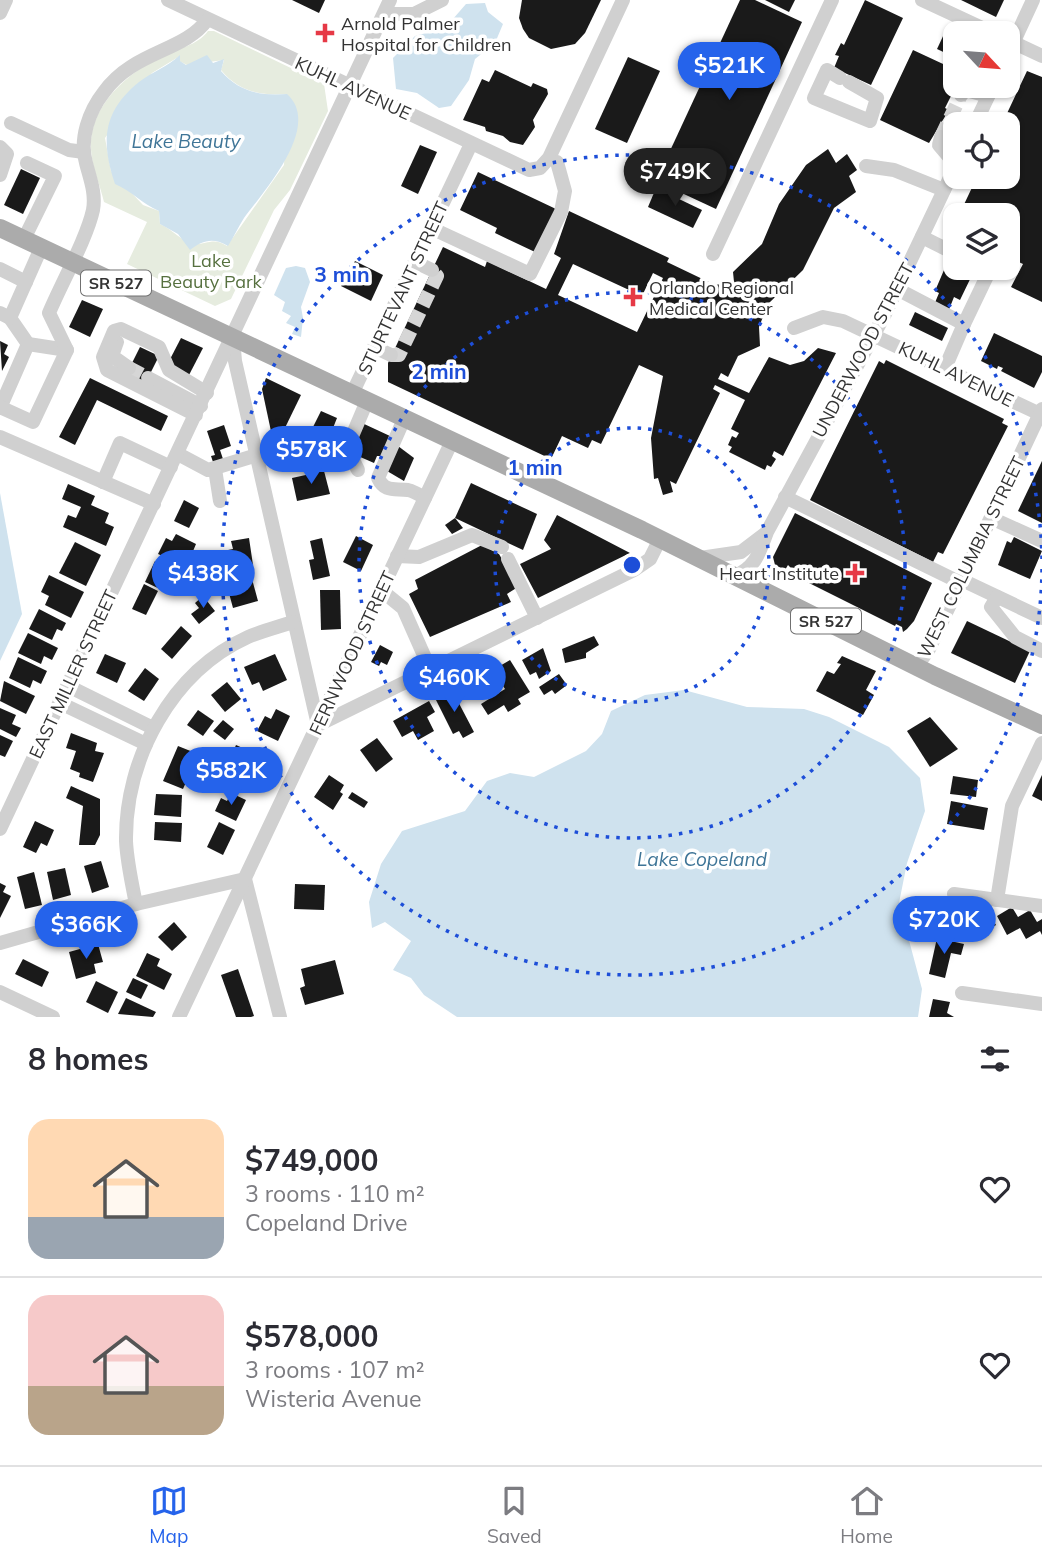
<!DOCTYPE html>
<meta charset="utf-8">
<style>
body{margin:0;font-family:Mulish,sans-serif;background:#f7f7f7;color:#2b2b33;height:100vh;display:flex;flex-direction:column;font-size:26px;white-space:nowrap}
*{box-sizing:border-box;margin:0}
p{font-size:23px;color:#7c7c81}
.icon{flex:none;width:38px;height:38px;fill:none;stroke:currentColor;stroke-width:2;stroke-linecap:round;stroke-linejoin:round}
.map{position:relative;height:1017px;overflow:hidden}
.drawer{display:flex;flex-direction:column;background:#fff;flex:1}
.drawer>*{flex:none}
.needle{width:46px;rotate:116deg}
.controls{position:absolute;left:943px;top:21px;display:grid;gap:14px}
.controls a{display:grid;place-items:center;width:77px;height:77px;border-radius:14px;background:#fff;box-shadow:0 2px 5px #0004;font-size:35px}
.price{position:absolute;translate:-50% -60px;padding:0 16px;border-radius:24px;background:#2563eb;color:#fff;font-size:23px;line-height:46px;filter:drop-shadow(0 2px 4px #0008)}
.price::after{content:'';position:absolute;left:50%;top:42px;width:21px;height:16px;margin-left:-10px;background:inherit;clip-path:polygon(0 0,100% 0,50% 100%)}
.price.selected{background:#222;color:#fff}
ul{padding:0;list-style:none}
li{display:flex;align-items:center;gap:21px;height:175px;padding:0 28px}
li+li{border-top:2px solid #e1e1e2}
li span{display:grid;place-items:center;flex:none;width:196px;height:140px;border-radius:21px;color:#555}
li>.icon{margin-inline-start:auto}
span .icon{width:84px;height:84px;fill:#fffc;stroke-width:1}
li b{font-size:30px}
h2{display:flex;justify-content:space-between;align-items:center;height:84px;padding:0 28px;font-size:30px}
.tabs{display:flex;justify-content:space-around;align-items:center;height:98px;border-top:2px solid #e1e1e2;background:#fff;font-size:19px;color:#7c7c81}
.tabs a{display:grid;justify-items:center;gap:4px}
.tabs .selected{color:#2563eb}
.map>svg:first-child{display:block}
.green{fill:#e6ecdf;fill-rule:evenodd}
.water{fill:#cfe2ee}
.building{fill:#1a1a1a;fill-rule:evenodd}
.lines{fill:none;stroke-linecap:round;stroke-linejoin:round}
.minor-tunnel{stroke:#d6d6d6;stroke-width:14;stroke-dasharray:14 7;stroke-linecap:butt}
.minor{stroke:#d0d0d0;stroke-width:14}
.major{stroke:#ababab;stroke-width:18}
.ring{fill:none;stroke:#1d4ed8;stroke-width:3.5;stroke-dasharray:3.5 7}
.poi-dot{fill:#e63946;stroke:#fff;stroke-width:2.5}
.labels{text-anchor:middle;dominant-baseline:central;stroke-width:7;stroke-linejoin:round;paint-order:stroke}
.shield{fill:#fff;stroke:#707070;stroke-width:2}
.shield-label{font-size:16px;font-weight:bold;fill:#333}
.poi-label{font-size:18px;fill:#333;stroke:#fff;text-anchor:start}
.street-label{font-size:18px;fill:#333;stroke:#fff}
.park-label{font-size:18px;fill:#56703f;stroke:#fff}
.water-label{font-size:19px;font-style:italic;fill:#3f7597;stroke:#fff}
.centre{fill:#1d4ed8;stroke:#fff;stroke-width:3.5}
.ring-label{font-size:21px;text-anchor:middle;font-weight:bold;fill:#1d4ed8;stroke:#fff;stroke-width:7;stroke-linejoin:round;paint-order:stroke}
</style>
<div class="map">
<svg width="1042" height="1017" viewBox="0 0 1042 1017">
<rect width="100%" height="100%" fill="#fff"/>
<path class="green" d="M208,31H214L324,84L328,111L290,190L274,210L231,299L215,306L127,264L147,222L104,202C100,185 92,167 91,150C88,107 127,73 162,56C178,48 197,46 208,31ZM180,56L179,61L187,65L224,60L221,70C239,92 261,96 287,94L284,165L227,246C214,237 208,244 195,244C183,243 172,229 160,224L159,211L143,205L111,171L105,138L152,73Z"/>
<g class="water">
<path d="M485,3L488,12L503,24L495,43L475,59L469,80L451,106L439,108L417,93L396,89L393,58L415,36L446,27L466,4Z"/>
<path d="M180,55V61L186,65L207,55L213,63L224,59L221,71C239,92 261,96 287,94C323,126 263,192 244,218C238,227 234,237 228,246C214,237 202,240 190,250L178,234L160,224L159,211C142,204 132,191 115,184C101,142 102,112 139,82C152,72 167,67 180,55Z"/>
<path d="M296,266L305,268L310,282L301,307L303,318L301,337L292,334L295,327L286,323L291,316L282,311L285,302L274,295L286,268Z"/>
<path d="M0,493L22,614L0,661Z"/>
<path d="M684,690L747,707L804,709L829,717L889,747L920,778L925,811L907,863L899,903L922,989L918,1017H457L424,995L411,978L393,970L411,941L385,922L372,928L369,902L381,864L402,831L465,811L487,781L510,773L534,777L586,751L602,734L611,711L645,695Z"/>
</g>
<g class="building">
<path d="M292,0H325L319,13Z"/>
<path d="M522,0H601L585,33L575,44L551,49L529,38L523,29L519,18Z"/>
<path d="M740,0H755L802,22L716,209L656,181Z"/>
<path d="M765,0H795L789,12Z"/>
<path d="M865,0L903,18L871,85L834,68L839,56L835,55L841,43L844,45Z"/>
<path d="M961,0H1004L996,17Z"/>
<path d="M945,32L956,37V58L937,49Z"/>
<path d="M913,50L956,70V86L945,108L949,110L929,143L880,120Z"/>
<path d="M628,57L660,71L627,143L595,129Z"/>
<path d="M495,70L531,87L533,83L547,89L548,94L533,120L535,127L523,145L510,142L503,136L486,131L485,127L463,120L482,79L489,82Z"/>
<path d="M1027,71L1042,77V302L1011,287L1023,264L1008,257V215H959L977,177H1008V124H1002Z"/>
<path d="M420,145L437,152L418,194L401,186Z"/>
<path d="M828,149L836,163L847,154L857,170L849,176L856,192L834,208L803,270L768,304L759,327L760,346L738,356L728,377L721,373L718,379L749,393L769,357L790,365L804,361L818,348L836,353L783,456L774,451L772,456L776,459L771,467L767,465L765,470L729,452L732,447L728,445L732,436L736,438L739,433L731,429L745,400L715,385L713,389L720,393L676,484L670,481L673,492L663,495L658,478L654,479L651,438L663,376L639,365L601,444L592,440L588,448L562,436L551,459L388,382V363L443,247L485,267L487,261L546,289L561,258L554,254L569,211L669,258L667,262L715,285L734,282L733,272L762,244L779,204L806,165ZM573,264L642,296L653,273L663,278L637,332L558,295Z"/>
<path d="M21,169L40,178L23,214L4,205Z"/>
<path d="M478,172L556,209L535,252L495,233L497,228L460,210Z"/>
<path d="M656,188L702,210L693,228L648,207Z"/>
<path d="M953,260L956,268L974,271L960,300L954,297L948,312L934,305L939,293L935,291L944,270L948,272Z"/>
<path d="M355,261L383,275L371,301L341,286Z"/>
<path d="M82,300L103,309L90,337L69,327Z"/>
<path d="M915,312L948,328L942,341L909,325Z"/>
<path d="M994,333L1042,356V372L1034,388L1001,371L1003,368L998,366L997,369L981,361Z"/>
<path d="M181,338L203,348L189,375L167,365Z"/>
<path d="M0,341L8,345L4,354L9,357L2,371Z"/>
<path d="M140,347L159,356L145,384L126,375Z"/>
<path d="M886,360L1004,419L1002,423L1008,426L943,554L938,552L933,562L810,500L879,361L884,364Z"/>
<path d="M90,378L168,416L161,431L97,400L75,445L59,437Z"/>
<path d="M266,378L301,395L282,434L272,436L262,389Z"/>
<path d="M321,411L337,418L331,433L313,427Z"/>
<path d="M362,423L390,436L382,456H377L374,463L358,456L360,451L350,446Z"/>
<path d="M224,425L231,446L220,450L223,459L213,462L211,456L215,455L207,431Z"/>
<path d="M398,446L414,458L404,481L387,471Z"/>
<path d="M1042,461V523L1018,511Z"/>
<path d="M324,471L330,494L297,501L292,478Z"/>
<path d="M471,483L537,514L523,550L455,518Z"/>
<path d="M68,484L95,496L91,505L109,513L105,523L114,527L106,546L63,527L68,515L76,518L81,507L62,499Z"/>
<path d="M184,500L199,508L189,528L174,521Z"/>
<path d="M795,513L932,583L914,621L907,629L903,632L902,627L896,624L895,626L803,580L788,565L785,570L775,565L773,557Z"/>
<path d="M557,515L630,553L538,598L520,564L551,549L544,540Z"/>
<path d="M455,518L463,528L452,534L445,525Z"/>
<path d="M176,534L196,544L191,556L185,553L180,564L158,554L166,538L172,541Z"/>
<path d="M356,536L373,545L361,571L343,562Z"/>
<path d="M1014,537L1042,551L1030,579L998,565L1007,541L1011,543Z"/>
<path d="M249,538L253,565L230,569L228,550L233,549L231,541Z"/>
<path d="M322,538L330,576L313,580L309,560L314,559L310,541Z"/>
<path d="M75,542L101,555L86,586L59,573Z"/>
<path d="M482,545L499,554L518,587L507,594L511,602L430,637L409,594L418,589L415,580Z"/>
<path d="M155,561L170,569L160,589L145,582Z"/>
<path d="M249,568L258,601L233,608L226,582L236,579L234,572Z"/>
<path d="M49,575L84,592L71,618L45,605L49,596L41,592Z"/>
<path d="M144,584L158,591L146,615L132,609Z"/>
<path d="M320,590H340L341,629L321,630Z"/>
<path d="M203,596L215,611L199,624L191,614L199,608L195,603Z"/>
<path d="M39,609L66,623L62,631L57,629L52,640L29,629Z"/>
<path d="M967,621L1030,651L1015,683L951,653Z"/>
<path d="M181,626L192,636L172,659L161,649Z"/>
<path d="M28,633L58,648L52,660L44,656L41,664L18,653Z"/>
<path d="M594,636L599,645L586,653V658L565,663L562,649Z"/>
<path d="M380,645L393,652L387,665L381,662L379,666L371,662Z"/>
<path d="M543,648L551,671L539,679L536,672L530,675L522,660Z"/>
<path d="M105,654L126,663L117,683L96,673Z"/>
<path d="M275,654L287,680L263,691L259,682L252,685L244,667Z"/>
<path d="M842,656L876,671L866,690L874,695L863,715L816,691L827,671L834,674L841,664L837,663Z"/>
<path d="M18,657L47,671L41,684L33,680L30,688L9,678Z"/>
<path d="M510,660L530,692L518,699L521,704L508,712L504,705L488,715L481,704L505,689L493,670Z"/>
<path d="M145,668L159,679L144,701L128,691Z"/>
<path d="M559,674L567,685L555,694L552,690L544,695L539,687Z"/>
<path d="M4,681L35,696L26,714L0,701Z"/>
<path d="M227,682L241,699L225,712L211,695Z"/>
<path d="M452,690L474,732L463,738L459,731L453,734L435,698Z"/>
<path d="M429,701L435,712L427,717L434,731L418,740L413,731L402,737L393,721Z"/>
<path d="M0,708L16,715L12,724L21,728L16,737L0,729Z"/>
<path d="M276,709L290,716L278,741L257,731L265,716L271,719Z"/>
<path d="M198,710L214,721L203,736L187,725Z"/>
<path d="M930,717L958,749L930,767L907,731Z"/>
<path d="M223,720L234,729L225,740L213,731Z"/>
<path d="M71,733L97,743L95,751L104,753L93,782L79,777L80,773L70,769L76,751L66,748Z"/>
<path d="M0,735L13,741L5,757L0,755Z"/>
<path d="M377,738L393,759L376,772L360,750Z"/>
<path d="M236,745L258,755L251,768L260,772L252,789L227,778L231,770L216,763L223,747L233,752Z"/>
<path d="M178,746L193,752L189,759L195,762L183,789L163,781Z"/>
<path d="M329,775L344,785L340,792L343,794L333,810L314,797Z"/>
<path d="M1042,775V801L1032,796Z"/>
<path d="M953,776L978,780L976,797L950,794Z"/>
<path d="M71,786L100,799V835L95,845H79L83,806L66,798Z"/>
<path d="M352,792L368,802L364,808L348,798Z"/>
<path d="M231,793L246,800L236,821L215,811L221,798L227,801Z"/>
<path d="M156,794L182,795L181,817L154,815Z"/>
<path d="M951,801L988,808L984,830L947,824Z"/>
<path d="M35,821L54,830L47,846L41,843L36,853L23,847Z"/>
<path d="M155,822L182,823L181,842L154,840Z"/>
<path d="M219,822L235,830L223,855L207,847Z"/>
<path d="M101,861L109,887L92,893L84,866Z"/>
<path d="M65,868L71,895L53,900L47,872Z"/>
<path d="M34,872L42,905L25,909L17,877Z"/>
<path d="M0,883L6,886L3,892L11,896L0,918Z"/>
<path d="M295,884L325,885L324,910L294,909Z"/>
<path d="M965,902L971,911L983,904L996,925L980,935L974,925L963,932L950,911Z"/>
<path d="M1012,907L1018,917L1030,910L1037,922L1042,919V935L1040,931L1026,939L1020,928L1007,935L997,916Z"/>
<path d="M174,922L187,937L172,951L158,937Z"/>
<path d="M937,938L964,944L961,955L951,953L945,978L929,974Z"/>
<path d="M98,944L103,962L94,964L96,973L76,979L69,952Z"/>
<path d="M147,953L160,959L157,966L172,974L164,990L136,976Z"/>
<path d="M23,959L49,972L42,987L15,974Z"/>
<path d="M335,960L344,994L305,1005L300,988L305,986L301,969Z"/>
<path d="M238,969L254,1016L251,1017H236L221,975Z"/>
<path d="M133,978L148,985L141,999L126,992Z"/>
<path d="M96,981L118,992L108,1013L86,1002Z"/>
<path d="M126,998L156,1012L153,1017L118,1014Z"/>
<path d="M933,999L950,1002L947,1013L954,1017H929Z"/>
</g>
<g class="lines">
<g class="minor-tunnel">
<path d="M941,137L961,95"/>
<path d="M391,355H399L437,276L432,270"/>
<path d="M129,368L148,378"/>
</g>
<g class="minor">
<path d="M168,0L529,170L540,168L549,158L623,0"/>
<path d="M922,0L993,33"/>
<path d="M0,13L6,0"/>
<path d="M384,14H414L442,0"/>
<path d="M1008,40L1042,56"/>
<path d="M1008,54L1033,0"/>
<path d="M840,78L827,70L814,98L870,121L877,98L849,82"/>
<path d="M961,95L966,90L988,96"/>
<path d="M11,123L69,150L84,152"/>
<path d="M975,124L993,86"/>
<path d="M941,137L939,145L956,165"/>
<path d="M0,147L7,154L0,175"/>
<path d="M866,166L894,170L944,190"/>
<path d="M431,228L530,274L561,212L565,191L557,162"/>
<path d="M922,237L956,254"/>
<path d="M24,239L55,176L27,163"/>
<path d="M713,254L832,0"/>
<path d="M415,262L432,270"/>
<path d="M0,269L26,282"/>
<path d="M897,289L964,324L987,276L983,268"/>
<path d="M0,313L10,318L28,344L0,408"/>
<path d="M10,318L41,248"/>
<path d="M794,328L823,317L843,321L1042,415"/>
<path d="M233,339L235,361L318,725"/>
<path d="M117,342L112,356L129,368"/>
<path d="M28,344L67,350"/>
<path d="M374,347L391,355"/>
<path d="M945,368L964,324"/>
<path d="M148,378L201,406"/>
<path d="M352,394L471,144"/>
<path d="M0,407L33,422L67,350L49,313C61,284 87,238 93,210C96,193 90,179 86,163C79,139 89,111 104,92C133,51 184,52 207,20"/>
<path d="M196,415L107,370L103,357L114,331L121,329L159,347L169,370L207,393"/>
<path d="M404,419L378,478C385,493 395,488 408,490C413,491 420,495 425,498"/>
<path d="M0,437L154,504"/>
<path d="M178,454L208,470L257,455"/>
<path d="M215,469L220,501"/>
<path d="M358,470L347,448L367,401"/>
<path d="M103,482L120,443L171,467"/>
<path d="M785,497L961,583"/>
<path d="M991,518L1042,541"/>
<path d="M397,556L419,557L472,535L502,547"/>
<path d="M700,558L741,552L766,533"/>
<path d="M508,559L537,618"/>
<path d="M735,576C756,567 759,553 767,532L884,316L956,165"/>
<path d="M962,580L1042,618"/>
<path d="M381,590L403,608L430,669"/>
<path d="M997,597L991,607L1015,637L1042,651"/>
<path d="M917,666L929,649L1042,409"/>
<path d="M68,686L153,728"/>
<path d="M60,703L146,744"/>
<path d="M318,725L634,570L650,559L660,539"/>
<path d="M0,829L390,0"/>
<path d="M245,879L280,1017"/>
<path d="M954,894L1042,906"/>
<path d="M997,900L1012,806L1042,743"/>
<path d="M136,904C132,884 127,862 126,841C125,759 171,672 248,637C262,631 278,627 293,622"/>
<path d="M0,943L136,904L245,879"/>
<path d="M0,992L53,1017"/>
<path d="M962,993L1042,1004"/>
<path d="M179,1017L452,441"/>
</g>
<path class="major" d="M0,228L642,530L935,676L1042,725"/>
</g>
<g class="ring">
<circle cx="632" cy="565" r="137"/>
<circle cx="632" cy="565" r="273"/>
<path d="M1042 569A410 410 0 1 1 1042 561"/>
</g>
<g class="poi-dot">
<path d="M321.5 22.5h7v7h7v7h-7v7h-7v-7h-7v-7h7z"/>
<path d="M629.5 286.5h7v7h7v7h-7v7h-7v-7h-7v-7h7z"/>
<path d="M851.5 562.5h7v7h7v7h-7v7h-7v-7h-7v-7h7z"/>
</g>
<g class="labels">
<g class="shield">
<rect x="81" y="270.5" width="70" height="25" rx="5"/>
<rect x="791" y="608.5" width="70" height="25" rx="5"/>
</g>
<g class="shield-label">
<text x="116" y="283">SR 527</text>
<text x="826" y="621">SR 527</text>
</g>
<g class="poi-label">
<text x="341" y="23">Arnold Palmer<tspan x="341" dy="21">Hospital for Children</tspan></text>
<text x="649" y="287">Orlando Regional<tspan x="649" dy="21">Medical Center</tspan></text>
<text x="839" y="573" text-anchor="end">Heart Institute</text>
</g>
<g class="street-label">
<text transform="translate(353 88) rotate(25)">KUHL AVENUE</text>
<text transform="translate(403 288) rotate(-65)">STURTEVANT STREET</text>
<text transform="translate(863 350) rotate(-62)">UNDERWOOD STREET</text>
<text transform="translate(956 374) rotate(26)">KUHL AVENUE</text>
<text transform="translate(971 557) rotate(-64)">WEST COLUMBIA STREET</text>
<text transform="translate(352 653) rotate(-65)">FERNWOOD STREET</text>
<text transform="translate(73 674) rotate(-65)">EAST MILLER STREET</text>
</g>
<g class="park-label">
<text x="211" y="260">Lake<tspan x="211" dy="21">Beauty Park</tspan></text>
</g>
<g class="water-label">
<text x="186" y="141">Lake Beauty</text>
<text x="702" y="859">Lake Copeland</text>
</g>
</g>
<circle cx="632" cy="565" r="10" class="centre"/>
<g class="ring-label">
<text x="342" y="282">3 min</text>
<text x="439" y="379">2 min</text>
<text x="535" y="475">1 min</text>
</g>
</svg>
<div class="controls">
<a><svg class="needle" viewBox="-14 -14 28 28"><path d="M0-13l5 13h-10z" fill="#e53935"/><path d="M0 13l5-13h-10z" fill="#7c7c81"/></svg></a>
<a><svg class="icon" aria-label="locate" viewBox="0 0 24 24"><circle cx="12" cy="12" r="6"/><path d="M12 2v4M12 18v4M2 12h4M18 12h4"/></svg></a>
<a><svg class="icon" aria-label="layers" viewBox="0 0 24 24"><path d="M12 4l9 5-9 5-9-5zM3 14l9 5 9-5"/></svg></a>
</div>
<b class="price" style="left:729px;top:102px">$521K</b>
<b class="price selected" style="left:675px;top:208px">$749K</b>
<b class="price" style="left:311px;top:486px">$578K</b>
<b class="price" style="left:203px;top:610px">$438K</b>
<b class="price" style="left:454px;top:714px">$460K</b>
<b class="price" style="left:231px;top:807px">$582K</b>
<b class="price" style="left:944px;top:956px">$720K</b>
<b class="price" style="left:86px;top:961px">$366K</b>
</div>
<section class="drawer">
<h2>8 homes<svg class="icon" aria-label="filters" viewBox="0 0 24 24"><path d="M4 7h16M4 17h16"/><circle cx="9" cy="7" r="2"/><circle cx="15" cy="17" r="2"/></svg></h2>
<ul>
<li><span style="background:linear-gradient(#ffd9b3 70%,#9aa5b1 0)"><svg class="icon" aria-label="home" viewBox="0 0 24 24"><path d="M3 11l9-7 9 7M6 9v11h12V9"/></svg></span><div><b>$749,000</b><p>3 rooms · 110 m²</p><p>Copeland Drive</p></div><svg class="icon" aria-label="heart" viewBox="0 0 24 24"><path d="M12 20l-8-8c-3-5 5-10 8-4 3-6 11-1 8 4z"/></svg></li>
<li><span style="background:linear-gradient(#f6c9c9 65%,#b9a48a 0)"><svg class="icon" aria-label="home" viewBox="0 0 24 24"><path d="M3 11l9-7 9 7M6 9v11h12V9"/></svg></span><div><b>$578,000</b><p>3 rooms · 107 m²</p><p>Wisteria Avenue</p></div><svg class="icon" aria-label="heart" viewBox="0 0 24 24"><path d="M12 20l-8-8c-3-5 5-10 8-4 3-6 11-1 8 4z"/></svg></li>
</ul>
</section>
<nav class="tabs">
<a class="selected"><svg class="icon" aria-label="map" viewBox="0 0 24 24"><path d="M3 6l6-2 6 2 6-2v14l-6 2-6-2-6 2zM9 4v14M15 6v14"/></svg>Map</a>
<a><svg class="icon" aria-label="saved" viewBox="0 0 24 24"><path d="M7 4h10v16l-5-4-5 4z"/></svg>Saved</a>
<a><svg class="icon" aria-label="home" viewBox="0 0 24 24"><path d="M3 11l9-7 9 7M6 9v11h12V9"/></svg>Home</a>
</nav>
